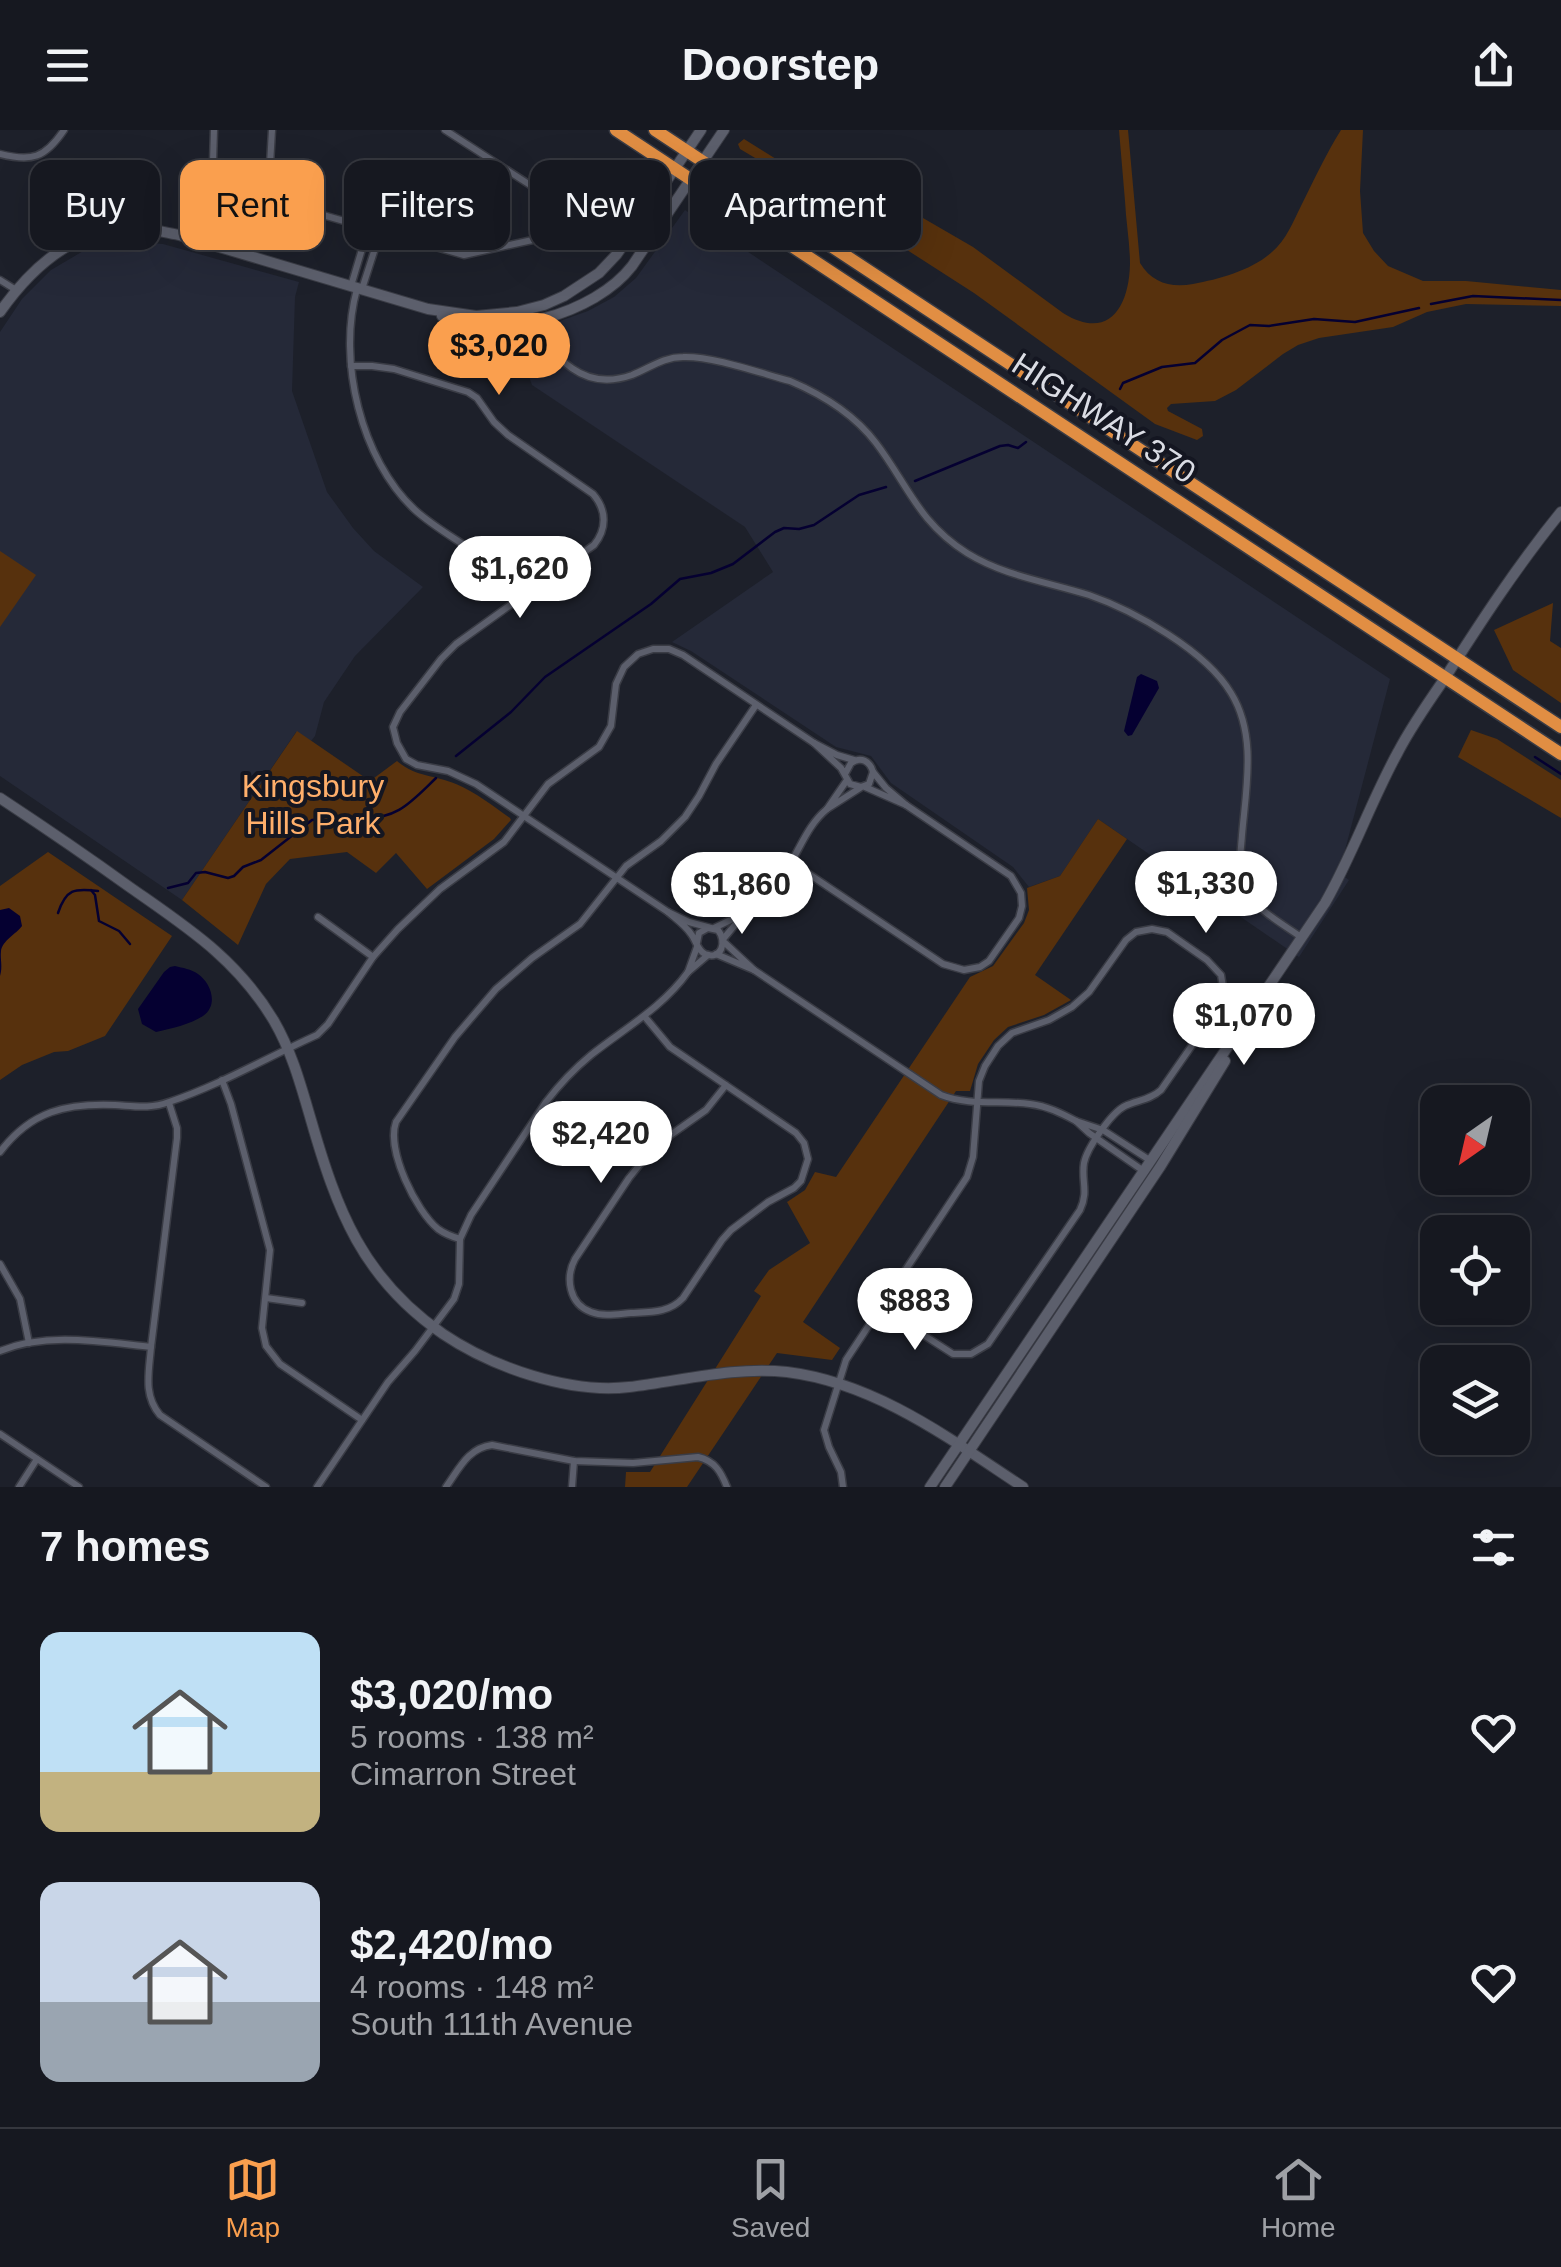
<!DOCTYPE html>
<meta charset="utf-8">
<style>
body{margin:0;font-family:Arial,sans-serif;background:#23252d;color:#f1f3f6;height:100vh;display:flex;flex-direction:column;font-size:38px;white-space:nowrap}
*{box-sizing:border-box;margin:0}
p{font-size:32px;color:#9ea0a5}
.icon{flex:none;width:55px;height:55px;fill:none;stroke:currentColor;stroke-width:2;stroke-linecap:round;stroke-linejoin:round}
.map{position:relative;height:1357px;overflow:hidden}
.drawer{display:flex;flex-direction:column;background:#161820;flex:1}
.drawer>*{flex:none}
.hud{position:absolute;left:30px;top:30px;width:1000px;height:90px;display:flex;gap:20px}
.needle{width:65px;rotate:214deg}
.fabs{position:absolute;left:1420px;top:955px;display:grid;gap:20px}
.fabs a{display:grid;place-items:center;width:110px;height:110px;border-radius:20px;background:#161820;box-shadow:0 10px 40px #0002,0 0 0 2px #35373e;font-size:50px}
.price{position:absolute;translate:-50% -85px;padding:0 22px;border-radius:35px;background:#fff;color:#222;font-size:32px;line-height:65px;filter:drop-shadow(0 2px 5px #0008)}
.price::after{content:'';position:absolute;left:50%;top:60px;width:30px;height:22px;margin-left:-15px;background:inherit;clip-path:polygon(0 0,100% 0,50% 100%)}
.price.selected{background:#fa9f4e;color:#111}
ul{padding:0;list-style:none}
li{display:flex;align-items:center;gap:30px;height:250px;padding:0 40px}
li span{display:grid;place-items:center;flex:none;width:280px;height:200px;border-radius:20px;color:#555}
li>.icon{margin-inline-start:auto}
span .icon{width:120px;height:120px;fill:#fffc;stroke-width:1}
li b{font-size:42px}
h2{display:flex;justify-content:space-between;align-items:center;height:120px;padding:0 40px;font-size:42px}
.chip{padding:0 35px;border-radius:20px;background:#161820;box-shadow:0 10px 40px #0002,0 0 0 2px #35373e;font-size:35px;line-height:90px}
.chip.selected{background:#fa9f4e;color:#111}
header{display:flex;justify-content:space-between;align-items:center;height:130px;padding:0 40px;background:#161820;font-size:45px;font-weight:700}
.dock{display:flex;justify-content:space-around;align-items:center;height:140px;border-top:2px solid #35373e;background:#161820;font-size:28px;color:#9ea0a5}
.dock a{display:grid;justify-items:center;gap:5px}
.dock .selected{color:#fa9f4e}
.map>svg:first-child{display:block}
.built{fill:#252938}
.green{fill:#57310d}
.water{fill:#050031}
.lines{fill:none;stroke-linecap:round;stroke-linejoin:round}
.stream{stroke:#050031;stroke-width:2.5}
.street-casing{stroke:#3a3c45;stroke-width:9}
.secondary-casing{stroke:#3a3c45;stroke-width:12}
.highway-casing{stroke:#3a3c45;stroke-width:15}
.street{stroke:#5c5f6c;stroke-width:6}
.secondary{stroke:#5c5f6c;stroke-width:10}
.highway{stroke:#e18e43;stroke-width:12}
.labels{text-anchor:middle;dominant-baseline:central;stroke-width:8;stroke-linejoin:round;paint-order:stroke}
.street-label{font-size:32px;fill:#dadce4;stroke:#141621}
.park-label{font-size:32px;fill:#ffaf6b;stroke:#141621}
</style>
<header><svg class="icon" aria-label="menu" viewBox="0 0 24 24"><path d="M4 6h16M4 12h16M4 18h16"/></svg>Doorstep<svg class="icon" aria-label="share" viewBox="0 0 24 24"><path d="M12 15V3M7 8l5-5 5 5M5 13v7h14v-7"/></svg></header>
<div class="map">
<svg width="1561" height="1357" viewBox="0 0 1561 1357">
<rect width="100%" height="100%" fill="#1d202a"/>
<g class="built">
<path d="M685,80L1390,549L1339,743L1349,750L1299,827L1098,689L1060,746L1029,757L1013,737L891,653L871,626L836,617L691,521L672,512L773,442L745,397L532,255L522,227L487,204L532,201L588,181L614,167L636,148Z"/>
<path d="M124,111L163,114L299,152L295,167L292,261L327,362L353,398L374,421L423,457L355,526L324,572L315,606L311,611L296,602L182,770L0,646V202L22,169L51,140L85,120Z"/>
</g>
<g class="green">
<path d="M1119,0H1128L1140,133C1152,153 1171,158 1193,154C1220,149 1252,140 1272,122C1286,110 1293,92 1301,76C1314,50 1326,24 1341,0H1363L1360,61L1363,103L1374,121L1388,136L1423,151H1466L1561,160V176L1466,174L1427,182L1393,197L1319,208L1298,215L1283,224L1236,260L1215,271L1171,274L1167,278L1168,281L1202,299L1203,306L1197,310L1155,294L974,163L862,91L740,19L738,14L744,9L797,42L851,69L856,70L868,60L885,66L973,117L1063,183C1108,211 1129,178 1130,134C1130,113 1126,92 1125,71C1123,47 1121,24 1119,0Z"/>
<path d="M0,421L36,445L0,497Z"/>
<path d="M1553,473L1550,511L1561,518V573L1513,540L1494,500Z"/>
<path d="M1471,600L1497,609L1561,650V688L1458,627Z"/>
<path d="M297,601L370,651L397,631C415,647 435,645 456,654C475,662 493,676 510,688L511,690L494,709L427,759L396,723L376,743L347,722L290,729L266,754L238,815L182,770Z"/>
<path d="M1098,689L1127,709L1035,845L1071,870L1044,885L1008,897L994,910L978,934L970,961H956L803,1192L840,1218L832,1230L777,1223L687,1357H625L626,1342H650L761,1166L754,1161L769,1140L810,1113L787,1072L805,1060L815,1042L836,1047L970,847L993,836L1024,793L1029,780L1027,758L1060,746Z"/>
<path d="M48,722L172,806L105,906L68,921L54,922L22,935L0,950V756Z"/>
</g>
<g class="water">
<path d="M1141,544L1157,551L1159,558L1132,605L1128,606L1124,601L1137,547Z"/>
<path d="M9,778L20,786L22,796C16,804 2,811 1,821C0,830 3,836 0,846V780Z"/>
<path d="M175,836C183,838 191,839 198,844C211,853 219,875 203,886C191,894 170,899 156,902L142,894L138,879L164,842L170,837Z"/>
</g>
<g class="lines">
<g class="stream">
<path d="M1431,174L1473,166L1561,170"/>
<path d="M1120,259L1123,253L1162,237L1195,233L1222,210L1250,195L1269,196L1314,189L1355,192L1419,178"/>
<path d="M915,351L1000,316L1008,315L1018,318L1026,312"/>
<path d="M456,626L511,582L545,547L651,474L680,449L711,443L733,434L775,402L784,398L799,399L814,395L859,365L886,357"/>
<path d="M1535,627L1561,644"/>
<path d="M168,758L188,753L196,743L205,742L228,748L234,746L243,737L261,730L312,690C321,688 327,691 336,691C344,691 352,688 360,688C397,690 411,672 436,648"/>
<path d="M91,760L95,765L99,791L119,801L130,814"/>
<path d="M58,783C66,759 74,758 98,761"/>
</g>
<defs>
<g id="street">
<path d="M272,0L268,69L284,74L464,125L537,109L567,89V81L558,73L445,0"/>
<path d="M0,24C32,32 45,28 64,0"/>
<path d="M212,55L268,69"/>
<path d="M203,112L212,64L214,0"/>
<path d="M0,150L16,160"/>
<path d="M351,156L368,99"/>
<path d="M357,159C337,230 361,330 415,380C436,399 462,412 484,429C499,440 509,454 520,468"/>
<path d="M362,159L380,103"/>
<path d="M536,188C552,229 584,262 632,245C650,238 663,227 683,227C713,226 760,243 790,251C823,265 854,284 876,313C908,355 918,392 967,423C1004,446 1048,452 1089,465C1135,481 1206,521 1231,563C1257,605 1246,658 1242,705C1241,721 1237,742 1244,757C1254,779 1283,794 1301,807"/>
<path d="M351,236H372L394,239L468,262L477,268L494,292L508,305L593,364C607,380 607,399 594,415L456,514L441,529L400,582L393,597L397,613L406,629L417,635L448,641L476,654L668,782"/>
<path d="M845,644L851,633C861,626 870,631 873,642L869,654L861,657L850,654L841,638L814,613L837,625L854,630"/>
<path d="M847,650L827,679L860,658"/>
<path d="M865,657L906,675L886,658L873,642"/>
<path d="M791,732L943,834L964,840L980,837L989,831L1019,788L1022,776L1021,763L1011,746L906,675"/>
<path d="M745,783C762,769 777,752 790,734C802,714 809,694 827,679"/>
<path d="M318,787L373,827"/>
<path d="M714,798L745,783L724,808"/>
<path d="M697,813L699,803L708,798L718,800C727,811 722,831 705,824C697,820 696,810 691,804C685,795 676,789 668,782L689,792L711,798"/>
<path d="M697,817L688,842L708,825"/>
<path d="M716,824L754,840L725,813"/>
<path d="M754,840L941,965C969,976 1001,970 1030,974C1047,976 1061,983 1076,991"/>
<path d="M645,887L670,917L796,1003L804,1013L808,1029L801,1051L794,1058L768,1072L731,1100L722,1110L683,1168C669,1183 651,1182 631,1183C618,1184 604,1187 591,1182C569,1174 565,1148 575,1129L629,1048L649,1023L662,1011L706,980L726,955"/>
<path d="M222,950L231,974L270,1120L262,1198L266,1216L280,1234L362,1290"/>
<path d="M0,1022C31,981 66,973 115,975C134,976 151,979 169,972C220,955 268,927 317,905L328,894L373,827L398,799L440,759L504,712L548,654L599,617L611,596L616,554L624,537L638,524L653,519H669L683,525L814,613"/>
<path d="M1145,1042L1089,1003L1076,991L1103,1000L1151,1031"/>
<path d="M460,1109C453,1107 445,1104 438,1099C416,1081 386,1020 396,992L455,907L496,859L532,828L580,794L626,736L661,711L685,687L699,666L716,634L756,575"/>
<path d="M0,1134L20,1169L29,1213"/>
<path d="M266,1168L302,1173"/>
<path d="M151,1217L177,1008V998L169,973"/>
<path d="M0,1221C47,1202 102,1212 151,1217C149,1242 143,1265 160,1285L266,1357"/>
<path d="M0,1304L79,1357"/>
<path d="M19,1357L37,1329"/>
<path d="M317,1357L388,1252L415,1221L454,1169L459,1154L460,1109L471,1085L546,972C559,955 574,939 591,925C625,898 662,878 688,842"/>
<path d="M446,1357C459,1339 468,1318 492,1315L574,1331L633,1333L698,1327C715,1331 721,1342 727,1357"/>
<path d="M572,1357L574,1331"/>
<path d="M843,1357L841,1342L829,1317L824,1300L846,1230L967,1047L973,1027L979,951L985,936L998,916L1012,903L1049,890L1072,877L1089,862L1126,810L1136,802L1152,799L1167,802L1207,830L1221,845L1223,857L1218,878L1161,960C1150,970 1138,970 1125,976C1111,983 1087,1018 1084,1033C1081,1051 1089,1061 1080,1080L988,1214L971,1224H953L880,1177"/>
</g>
<g id="secondary">
<path d="M0,182C33,135 79,95 140,98C153,99 166,103 179,105L428,179L476,186L517,182L544,175L564,166L599,143L617,124L701,0"/>
<path d="M442,186C498,211 595,184 632,136L724,0"/>
<path d="M0,668C44,697 88,727 131,758C188,798 237,829 274,891C292,922 301,956 311,990C337,1080 362,1148 443,1204C492,1237 569,1264 629,1257C681,1251 734,1236 787,1242C876,1253 950,1309 1023,1357"/>
<path d="M930,1357L1325,773C1353,724 1371,671 1398,622C1411,597 1427,574 1443,551C1480,493 1517,436 1561,382"/>
<path d="M945,1357L1160,1037L1225,931"/>
</g>
<g id="highway">
<path d="M616,0L1561,624"/>
<path d="M655,0L1561,597"/>
</g>
</defs>
<use href="#street" class="street-casing"/>
<use href="#secondary" class="secondary-casing"/>
<use href="#highway" class="highway-casing"/>
<use href="#street" class="street"/>
<use href="#secondary" class="secondary"/>
<use href="#highway" class="highway"/>
</g>
<g class="labels">
<g class="street-label">
<text transform="translate(1104 288) rotate(33)">HIGHWAY 370</text>
</g>
<g class="park-label">
<text x="313" y="656">Kingsbury<tspan x="313" dy="37">Hills Park</tspan></text>
</g>
</g>
</svg>
<div class="fabs">
<a><svg class="needle" viewBox="-14 -14 28 28"><path d="M0-13l5 13h-10z" fill="#e53935"/><path d="M0 13l5-13h-10z" fill="#9ea0a5"/></svg></a>
<a><svg class="icon" aria-label="locate" viewBox="0 0 24 24"><circle cx="12" cy="12" r="6"/><path d="M12 2v4M12 18v4M2 12h4M18 12h4"/></svg></a>
<a><svg class="icon" aria-label="layers" viewBox="0 0 24 24"><path d="M12 4l9 5-9 5-9-5zM3 14l9 5 9-5"/></svg></a>
</div>
<b class="price selected" style="left:499px;top:268px">$3,020</b>
<b class="price" style="left:520px;top:491px">$1,620</b>
<b class="price" style="left:1206px;top:806px">$1,330</b>
<b class="price" style="left:742px;top:807px">$1,860</b>
<b class="price" style="left:1244px;top:938px">$1,070</b>
<b class="price" style="left:601px;top:1056px">$2,420</b>
<b class="price" style="left:915px;top:1223px">$883</b>
<div class="hud">
<a class="chip">Buy</a>
<a class="chip selected">Rent</a>
<a class="chip">Filters</a>
<a class="chip">New</a>
<a class="chip">Apartment</a>
</div>
</div>
<section class="drawer">
<h2>7 homes<svg class="icon" aria-label="filters" viewBox="0 0 24 24"><path d="M4 7h16M4 17h16"/><circle cx="9" cy="7" r="2"/><circle cx="15" cy="17" r="2"/></svg></h2>
<ul>
<li><span style="background:linear-gradient(#bfe0f5 70%,#c2b280 0)"><svg class="icon" aria-label="home" viewBox="0 0 24 24"><path d="M3 11l9-7 9 7M6 9v11h12V9"/></svg></span><div><b>$3,020/mo</b><p>5 rooms · 138 m²</p><p>Cimarron Street</p></div><svg class="icon" aria-label="heart" viewBox="0 0 24 24"><path d="M12 20l-8-8c-3-5 5-10 8-4 3-6 11-1 8 4z"/></svg></li>
<li><span style="background:linear-gradient(#c9d6e8 60%,#9aa5b1 0)"><svg class="icon" aria-label="home" viewBox="0 0 24 24"><path d="M3 11l9-7 9 7M6 9v11h12V9"/></svg></span><div><b>$2,420/mo</b><p>4 rooms · 148 m²</p><p>South 111th Avenue</p></div><svg class="icon" aria-label="heart" viewBox="0 0 24 24"><path d="M12 20l-8-8c-3-5 5-10 8-4 3-6 11-1 8 4z"/></svg></li>
</ul>
</section>
<nav class="dock">
<a class="selected"><svg class="icon" aria-label="map" viewBox="0 0 24 24"><path d="M3 6l6-2 6 2 6-2v14l-6 2-6-2-6 2zM9 4v14M15 6v14"/></svg>Map</a>
<a><svg class="icon" aria-label="saved" viewBox="0 0 24 24"><path d="M7 4h10v16l-5-4-5 4z"/></svg>Saved</a>
<a><svg class="icon" aria-label="home" viewBox="0 0 24 24"><path d="M3 11l9-7 9 7M6 9v11h12V9"/></svg>Home</a>
</nav>
